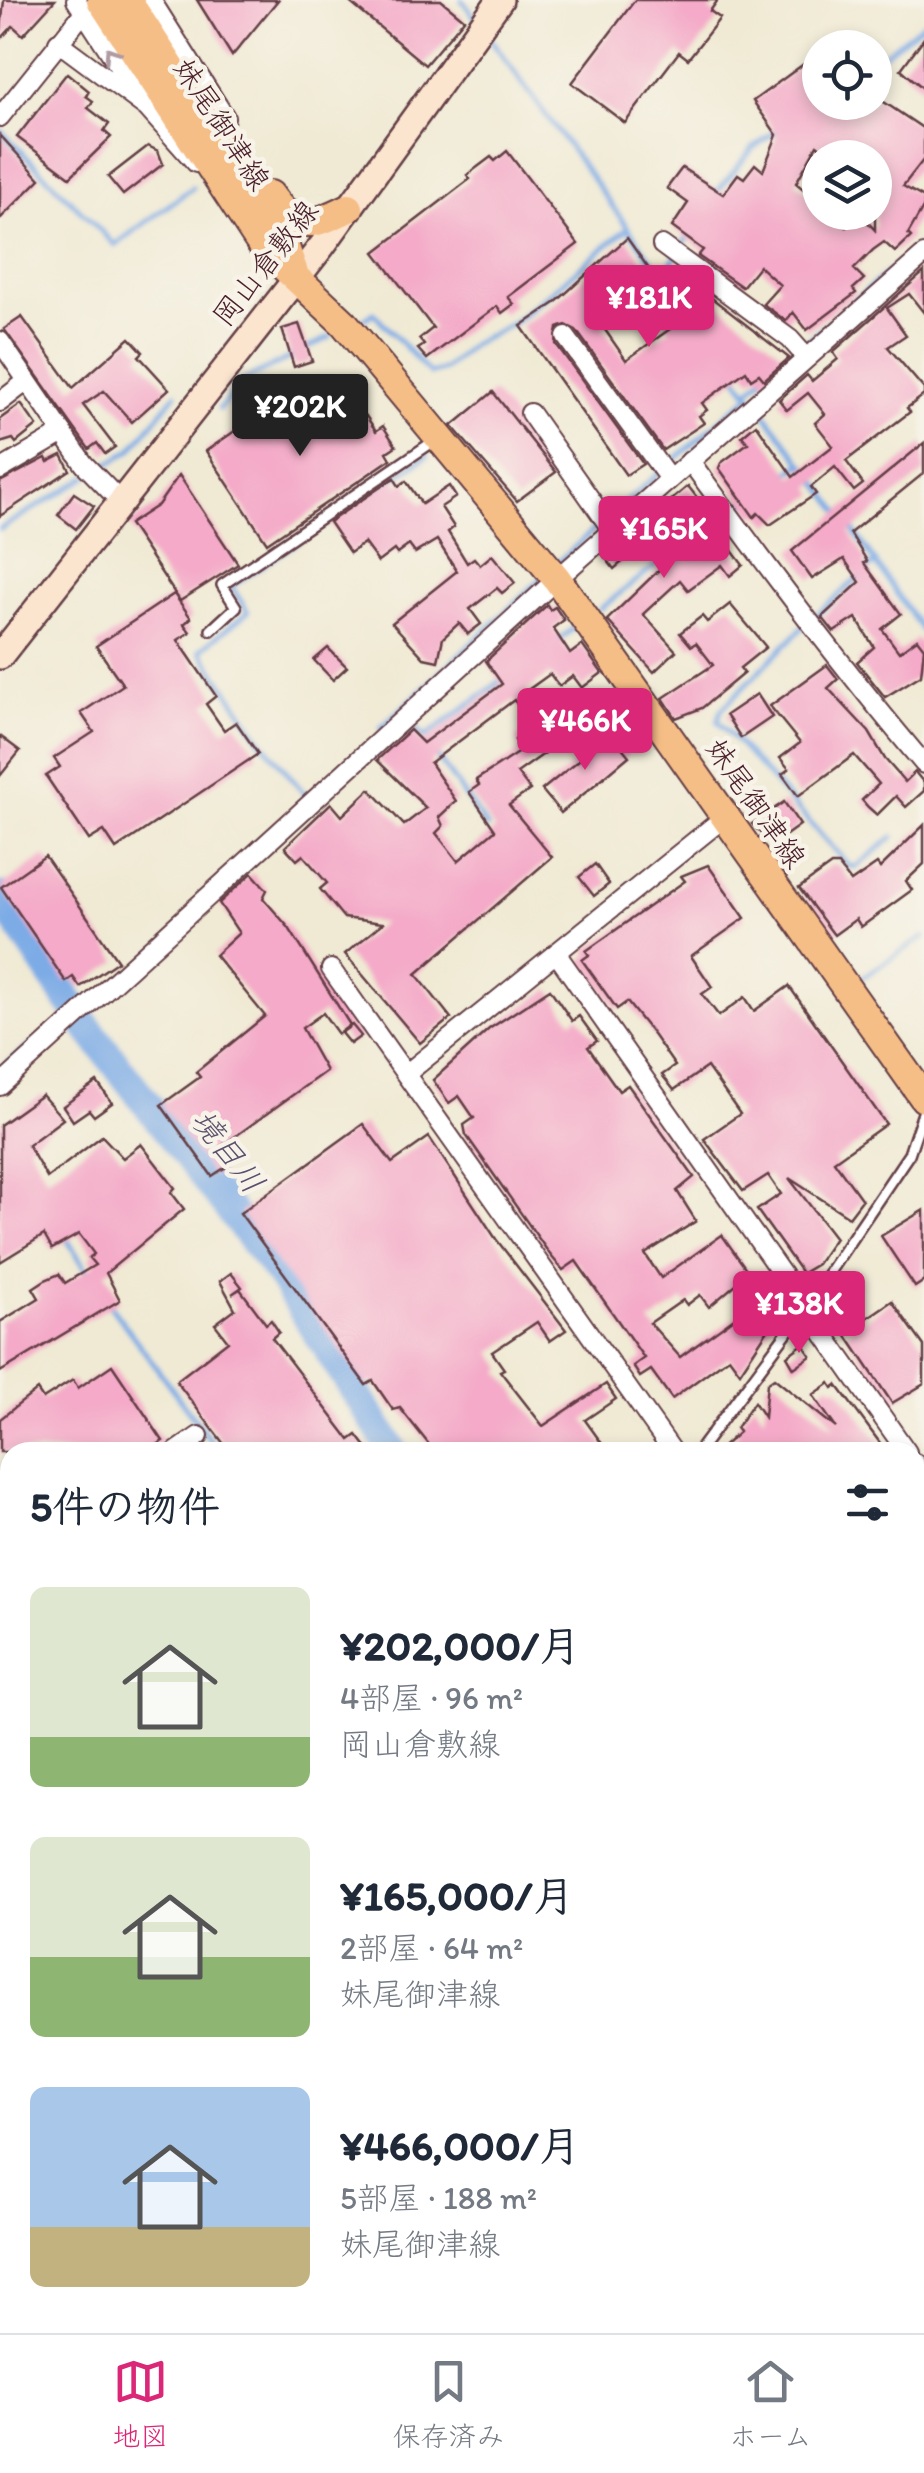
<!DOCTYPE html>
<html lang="ja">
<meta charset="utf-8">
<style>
body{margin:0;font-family:Itim,"Klee One",sans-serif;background:#f6f6f7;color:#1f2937;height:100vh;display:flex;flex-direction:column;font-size:38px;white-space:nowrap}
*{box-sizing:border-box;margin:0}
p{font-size:32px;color:#747a83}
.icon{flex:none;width:55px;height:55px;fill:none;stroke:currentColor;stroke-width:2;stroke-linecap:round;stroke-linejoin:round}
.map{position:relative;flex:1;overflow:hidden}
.panel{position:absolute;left:0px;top:1442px;width:925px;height:892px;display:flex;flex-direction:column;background:#fff;border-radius:30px 30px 0 0;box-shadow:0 5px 15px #0003}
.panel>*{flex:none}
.tools{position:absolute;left:802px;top:30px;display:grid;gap:20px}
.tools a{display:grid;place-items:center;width:90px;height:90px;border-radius:50%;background:#fff;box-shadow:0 5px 15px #0003;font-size:50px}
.price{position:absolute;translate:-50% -85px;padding:0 22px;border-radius:10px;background:#db2777;color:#fff;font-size:32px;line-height:65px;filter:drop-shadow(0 2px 5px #0008)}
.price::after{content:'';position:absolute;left:50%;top:60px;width:30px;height:22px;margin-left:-15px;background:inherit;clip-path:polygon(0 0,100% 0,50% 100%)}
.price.current{background:#222;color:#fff}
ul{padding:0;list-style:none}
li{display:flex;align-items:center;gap:30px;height:250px;padding:0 30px}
li span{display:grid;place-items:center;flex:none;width:280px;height:200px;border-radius:15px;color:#555}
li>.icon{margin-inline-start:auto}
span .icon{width:120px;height:120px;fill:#fffc;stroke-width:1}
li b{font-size:42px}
h2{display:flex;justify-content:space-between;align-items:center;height:120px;padding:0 30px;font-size:42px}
.tab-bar{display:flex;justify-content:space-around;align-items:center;height:140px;border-top:2px solid #e0e1e3;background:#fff;font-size:28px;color:#747a83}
.tab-bar a{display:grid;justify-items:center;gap:5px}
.tab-bar .current{color:#db2777}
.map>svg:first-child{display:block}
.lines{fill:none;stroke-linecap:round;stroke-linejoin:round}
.stream{stroke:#7cabe6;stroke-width:5}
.river{stroke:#7cabe6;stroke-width:30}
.building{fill:#f4aac8;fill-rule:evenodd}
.service-casing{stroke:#633d44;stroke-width:14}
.minor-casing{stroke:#633d44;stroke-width:22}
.secondary-casing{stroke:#633d44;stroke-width:30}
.primary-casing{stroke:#633d44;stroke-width:32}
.service{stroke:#fff;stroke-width:9}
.minor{stroke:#fff;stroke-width:18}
.secondary{stroke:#fbe5cf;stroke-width:25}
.primary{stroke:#f6be87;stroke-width:28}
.oneway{stroke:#ae9aa0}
.labels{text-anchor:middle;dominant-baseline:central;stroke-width:9;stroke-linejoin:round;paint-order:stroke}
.street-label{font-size:30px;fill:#4a1f2b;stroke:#f7f3e8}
.water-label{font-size:32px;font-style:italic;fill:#5c506c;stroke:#f7f3e8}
</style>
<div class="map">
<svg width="924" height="2333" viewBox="0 0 924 2333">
<rect width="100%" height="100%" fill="#f7f3e8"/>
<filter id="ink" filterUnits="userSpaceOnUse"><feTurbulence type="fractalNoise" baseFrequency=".01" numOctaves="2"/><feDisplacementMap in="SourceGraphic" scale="20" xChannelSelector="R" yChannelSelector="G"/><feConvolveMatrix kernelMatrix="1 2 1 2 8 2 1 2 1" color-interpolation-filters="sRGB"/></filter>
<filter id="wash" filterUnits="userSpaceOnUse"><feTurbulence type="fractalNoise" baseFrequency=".0048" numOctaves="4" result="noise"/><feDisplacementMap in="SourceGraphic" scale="40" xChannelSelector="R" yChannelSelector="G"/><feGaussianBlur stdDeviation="2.25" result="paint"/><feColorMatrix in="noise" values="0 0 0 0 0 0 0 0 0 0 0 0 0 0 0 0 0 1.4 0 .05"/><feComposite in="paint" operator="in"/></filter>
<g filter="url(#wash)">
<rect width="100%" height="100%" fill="#f0ead4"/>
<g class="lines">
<g class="stream">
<path d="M462,0L475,18"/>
<path d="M487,34L687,309"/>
<path d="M875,61L924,23"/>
<path d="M0,130L115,245L192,188"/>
<path d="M716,193L753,148L777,130"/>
<path d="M663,276L688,236"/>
<path d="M365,318L374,313L430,374L445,369L471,345L513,323L628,228"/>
<path d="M785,359L924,242"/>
<path d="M735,374L752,397"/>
<path d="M748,391L765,376"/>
<path d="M759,406L843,516"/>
<path d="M219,409L245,380L330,337"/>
<path d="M97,471L131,450L176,394"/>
<path d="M784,476L802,463"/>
<path d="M608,517L750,395"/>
<path d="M850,525L924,634"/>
<path d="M0,529L87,477"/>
<path d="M690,542L747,502"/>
<path d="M876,562L804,626L721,710L718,721L849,866L856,867L893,837"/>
<path d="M556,564L600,524"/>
<path d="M600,609L664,559"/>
<path d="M556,642L573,629"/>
<path d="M409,722L425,737"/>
<path d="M381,728L545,575"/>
<path d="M425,737L502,680"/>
<path d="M436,755L487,827"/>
<path d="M307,797L261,740L200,650L248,612L231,586L427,456"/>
<path d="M858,980L924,937"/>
<path d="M0,1070L41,1038"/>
<path d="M66,1238L90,1275"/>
<path d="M107,1301L219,1452"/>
<path d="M0,1919L10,1905"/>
<path d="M915,2098L924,2095"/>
<path d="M458,2325L459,2333"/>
</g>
<g class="river">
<path d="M0,897L84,1023L282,1278L394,1452"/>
<path d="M915,2185L924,2197"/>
</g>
</g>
<g id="blocks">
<g class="building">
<path d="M4,0H55L23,35L13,26L0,40Z"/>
<path d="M197,0H278L232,56Z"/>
<path d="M347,0H441L464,19L425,65Z"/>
<path d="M635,0H718L710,11L720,18L688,59L679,52L625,123L572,83Z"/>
<path d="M924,38V89L901,69Z"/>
<path d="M820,52V102H875V96L924,129V159L903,186L924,198V206L908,234L911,237L895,252L884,242L873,250L854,269L864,279L853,289L856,293L807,330L793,312L786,321L763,304L780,285L759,266L742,287L698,256L703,250L672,227L688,203L667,188L682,168L723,194L738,174L744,178L755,164L763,171L777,135L753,101ZM817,145L835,158H875V230L860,214L846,227L831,212H820V203L796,183Z"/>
<path d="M67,73L89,91L86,96L93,101L88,108L109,124L104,131L111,137L70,177L17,137Z"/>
<path d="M0,135L40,179L0,219Z"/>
<path d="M148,146L158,151L163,164L123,195L108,177Z"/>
<path d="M507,151L578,244L508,297L514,304L502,313L497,306L427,359L418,349L424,345L419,339L433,328L375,252L470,179L467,175L491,157L495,161Z"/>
<path d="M627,238L678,310L695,285L789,358L764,380L759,374L751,379L746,371L702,403L707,410L699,416L704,423L663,450L576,330L566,325L558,328L556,344L643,464L626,475L521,326L555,303ZM639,291L670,329L626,360L603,327L620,314L616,308Z"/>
<path d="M924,272V313L909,294L887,308L906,335L888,347L924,389V395L907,408L910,412L846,461L863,484L854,491L835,467L811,487L816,494L770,525L758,513L754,517L719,468L721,463L748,443L742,436L756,424L793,477L833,446L815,423L825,414L808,393L787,410L779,400L807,375L812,381L838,359L833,352Z"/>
<path d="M22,317L73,388L130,338L143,352L139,356L169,389L132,422L104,391L83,405L115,447L105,454L97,443L89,449L4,329Z"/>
<path d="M299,324L312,361L294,367L282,329Z"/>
<path d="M337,381L363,419L366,416L376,431L383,426L396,446L387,452L391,459L267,543L206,451L242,426L246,433L298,397L307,401Z"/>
<path d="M493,392L556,472L517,501L452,426Z"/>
<path d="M21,404L37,426L16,443L13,439L0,443V419Z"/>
<path d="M924,443V473L850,533L867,561L864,563L901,614L882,629L899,652L917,639L924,648L921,675L885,697L857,662L874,647L856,618L834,632L822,617L860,582L844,559L812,579L792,551Z"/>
<path d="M62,455L70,470L0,516V482L46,458L48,462Z"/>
<path d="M179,475L238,564L180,601L129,524L158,505Z"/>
<path d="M394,478L399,486L406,481L422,504L449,486L456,497L441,507L454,527L448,532L467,563L474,558L480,565L492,555L515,583L502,593L497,588L470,609L481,624L468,634L459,623L443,638L438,661L424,658L392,623L457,571L437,540L415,553L409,545L397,554L394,550L378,562L364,543L350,553L329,522Z"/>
<path d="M688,486L699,500L680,517L668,503Z"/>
<path d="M74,493L94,506L76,529L58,515Z"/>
<path d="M674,514L696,543L701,540L706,547L721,536L743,565L730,576L722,565L688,590L680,580L643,614L676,651L654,672L607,620L665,564L648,540L614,569L603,555L640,522L650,534Z"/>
<path d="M174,594L191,618L184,624L190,632L178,640L216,696L206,704L224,730L236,722L258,754L116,849L104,831L89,840L46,776L60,767L54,758L94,732L81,713L123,685L96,646Z"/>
<path d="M730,604L766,647L740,668L744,673L702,708L676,718L663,698L713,665L696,643L691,646L680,633L702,616L707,622Z"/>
<path d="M547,605L550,610L555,607L564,620L553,628L570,654L582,645L602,673L582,688L573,676L559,686L550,674L525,692L557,729L586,709L593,719L517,773L530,790L509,805L552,857L416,974L451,1018L420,1043L345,954L383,923L344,918L320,889L327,883L303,855L297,860L285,847L331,803L342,816L370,789L404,825L426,808L377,760L410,730L423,743L502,684L486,661ZM514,700L533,726L515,740L522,750L476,780L479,785L469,792L495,830L458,861L436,833L443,826L439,817L456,801L430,763Z"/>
<path d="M328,648L347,667L333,680L314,660Z"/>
<path d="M827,665L838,679L828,688L869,732L885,759L905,782L915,772L924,783V791L906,807L896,796L877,815L868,807L862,800L879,784L854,755L798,796L782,774L789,769L780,758L800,743L770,706Z"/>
<path d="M757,694L772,717L741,738L726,715Z"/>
<path d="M611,734L629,756L561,813L542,790Z"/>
<path d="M0,736L20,751L0,776Z"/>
<path d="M784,802L800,825L772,845L752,824Z"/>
<path d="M924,825V864L906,881L912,890L861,927L856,919L834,935L799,888L831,865H838L851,882L877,864L880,868Z"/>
<path d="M45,856L118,961L80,987L73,977L66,982L1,887Z"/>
<path d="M595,864L609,884L594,896L579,877Z"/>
<path d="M708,865L745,918L691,956L712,987L702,994L719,1016L745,997L754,1011L789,986L886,1124L834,1161L862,1200L849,1217L789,1178L835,1238L817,1264L802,1273L757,1210L781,1194L768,1175L743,1191L704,1139L740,1114L707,1067L674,1090L662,1075L675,1066L654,1036L627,1002L617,1009L582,960L589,955L586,951L685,881L681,876Z"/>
<path d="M252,873L267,890L263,898L289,928L350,1025L338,1034L323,1013L302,1028L326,1071L219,1148L229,1165L212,1176L161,1105L200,1077L196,1072L265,1016L215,955L239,933L219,903Z"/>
<path d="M550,989L572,1021L579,1016L597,1041L588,1047L619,1091L628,1085L694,1177L677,1191L696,1221L645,1254L661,1278L722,1235L749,1273L709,1307L700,1295L687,1305L683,1300L650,1323L680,1357L773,1290L781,1306L768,1315L773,1322L740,1372L729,1357L672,1399L651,1370L640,1377L633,1366L644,1358L576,1261L563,1270L551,1256L466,1135L464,1125L474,1118L459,1096L449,1103L433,1080L489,1029Z"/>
<path d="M352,1025L361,1036L350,1044L341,1033Z"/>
<path d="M97,1082L112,1103L94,1116L89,1110L73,1121L63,1106Z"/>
<path d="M42,1095L63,1119L28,1145L47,1178L102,1136L123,1158L141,1144L175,1188L171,1192L184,1209L106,1273L120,1300L0,1372V1322L39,1298L33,1288L45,1280L59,1274L65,1283L95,1265L89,1258L94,1254L79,1234L52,1249L44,1235L0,1262V1125Z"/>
<path d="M363,1124L392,1163L429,1137L496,1239L566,1330L550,1341L537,1322L492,1352L504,1369L500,1371L543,1426L606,1384L616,1399L585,1420L608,1452H435L400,1408L393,1410L373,1381L366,1385L240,1213Z"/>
<path d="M924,1210V1281L915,1287L881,1236Z"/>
<path d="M231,1273L242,1287L232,1294L240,1289L266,1324L271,1320L279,1332L272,1338L350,1440L357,1435L370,1452H230L176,1381L228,1341L215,1324L235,1309L220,1281Z"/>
<path d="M892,1301L924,1346V1384L892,1403L845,1333Z"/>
<path d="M803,1344L811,1356L794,1368L787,1356Z"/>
<path d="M112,1365L163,1441L146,1452H0V1419L37,1390L43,1399L73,1380L78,1388Z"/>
<path d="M774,1378L836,1428L813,1395L830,1383L833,1388L837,1385L883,1447L875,1452H717L739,1432L736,1428L754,1402L764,1417L767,1383Z"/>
</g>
</g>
</g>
<g filter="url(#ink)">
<use href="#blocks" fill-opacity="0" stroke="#633d44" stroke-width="2.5"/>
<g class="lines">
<defs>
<g id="service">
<path d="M211,630L236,607L222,585L437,439"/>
<path d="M698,1452L805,1308L909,1154L924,1110"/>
</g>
<g id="minor">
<path d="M76,0L141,100"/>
<path d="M151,0L225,117L222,132L211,141"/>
<path d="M58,42L147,108L196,163"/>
<path d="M0,117L84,12"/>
<path d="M662,245L790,339L806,357"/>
<path d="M566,337L669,479"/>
<path d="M0,341L84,464L119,500"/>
<path d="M0,402L27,381"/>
<path d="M530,413L612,530"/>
<path d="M690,461C765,564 841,666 924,764"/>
<path d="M0,470L63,433"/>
<path d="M556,953L907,1452"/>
<path d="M331,969L673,1452"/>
<path d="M406,1074L726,816"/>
<path d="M0,1086L557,579L924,255"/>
<path d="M176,1452L199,1436"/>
<path d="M915,1463L924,1476"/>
<path d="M915,1561L924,1555"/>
<path d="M0,1613L10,1600"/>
<path d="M915,1796L924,1808"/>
<path d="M0,1877L10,1881"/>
<path d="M915,1916L924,1909"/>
<path d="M507,2325L519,2333"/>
<path d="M46,2333L53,2325"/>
<path d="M580,2333L595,2325"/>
</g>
<path id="secondary" d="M0,656L322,246L500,0"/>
<g id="primary">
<path d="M101,0L263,247L344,323L557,579L924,1098"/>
<path d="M127,0L281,236L293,270"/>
<path d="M270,195C296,232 312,226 349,208"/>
</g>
</defs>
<use href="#service" class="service-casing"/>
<use href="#minor" class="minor-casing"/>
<use href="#secondary" class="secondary-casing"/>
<use href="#primary" class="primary-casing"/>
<use href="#service" class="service"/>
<use href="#minor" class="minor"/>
<use href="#secondary" class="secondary"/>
<use href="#primary" class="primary"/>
</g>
<defs><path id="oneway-chevron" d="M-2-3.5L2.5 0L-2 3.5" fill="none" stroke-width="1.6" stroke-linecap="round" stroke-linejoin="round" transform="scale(2.5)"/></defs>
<use class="oneway" href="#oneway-chevron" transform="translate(111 54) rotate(-123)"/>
</g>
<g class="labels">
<g class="street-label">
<text transform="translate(222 124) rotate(57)">妹尾御津線</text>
<text transform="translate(265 263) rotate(-52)">岡山倉敷線</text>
<text transform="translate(756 803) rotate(55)">妹尾御津線</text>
</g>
<g class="water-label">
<text transform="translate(228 1151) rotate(52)">境目川</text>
</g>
</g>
</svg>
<div class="tools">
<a><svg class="icon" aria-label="locate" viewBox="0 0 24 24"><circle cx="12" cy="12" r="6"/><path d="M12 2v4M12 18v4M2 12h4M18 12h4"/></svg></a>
<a><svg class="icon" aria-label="layers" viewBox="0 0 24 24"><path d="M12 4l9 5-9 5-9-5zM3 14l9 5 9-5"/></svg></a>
</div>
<b class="price" style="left:649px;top:350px">¥181K</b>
<b class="price current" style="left:300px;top:459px">¥202K</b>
<b class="price" style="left:664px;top:581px">¥165K</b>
<b class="price" style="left:585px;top:773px">¥466K</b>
<b class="price" style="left:799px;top:1356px">¥138K</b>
<section class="panel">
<h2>5件の物件<svg class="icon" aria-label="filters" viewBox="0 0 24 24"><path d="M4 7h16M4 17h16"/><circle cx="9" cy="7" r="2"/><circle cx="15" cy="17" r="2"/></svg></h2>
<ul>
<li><span style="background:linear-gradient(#dfe7d0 75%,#8fb573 0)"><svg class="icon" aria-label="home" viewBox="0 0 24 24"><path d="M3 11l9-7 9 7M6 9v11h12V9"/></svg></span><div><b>¥202,000/月</b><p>4部屋 · 96 m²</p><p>岡山倉敷線</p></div></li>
<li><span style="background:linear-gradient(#dfe7d0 60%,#8fb573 0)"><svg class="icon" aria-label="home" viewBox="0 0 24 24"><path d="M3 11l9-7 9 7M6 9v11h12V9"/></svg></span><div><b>¥165,000/月</b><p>2部屋 · 64 m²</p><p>妹尾御津線</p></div></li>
<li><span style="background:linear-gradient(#a9c7e8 70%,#c2b280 0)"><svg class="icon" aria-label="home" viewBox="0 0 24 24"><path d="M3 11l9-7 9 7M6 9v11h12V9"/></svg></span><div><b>¥466,000/月</b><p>5部屋 · 188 m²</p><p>妹尾御津線</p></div></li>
</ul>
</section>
</div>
<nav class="tab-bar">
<a class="current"><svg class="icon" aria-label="map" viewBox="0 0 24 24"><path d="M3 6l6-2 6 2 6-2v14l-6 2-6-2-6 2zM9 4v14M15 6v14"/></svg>地図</a>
<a><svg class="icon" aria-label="saved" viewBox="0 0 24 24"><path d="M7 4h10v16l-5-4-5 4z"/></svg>保存済み</a>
<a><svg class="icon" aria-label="home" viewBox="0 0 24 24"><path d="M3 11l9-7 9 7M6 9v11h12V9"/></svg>ホーム</a>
</nav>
